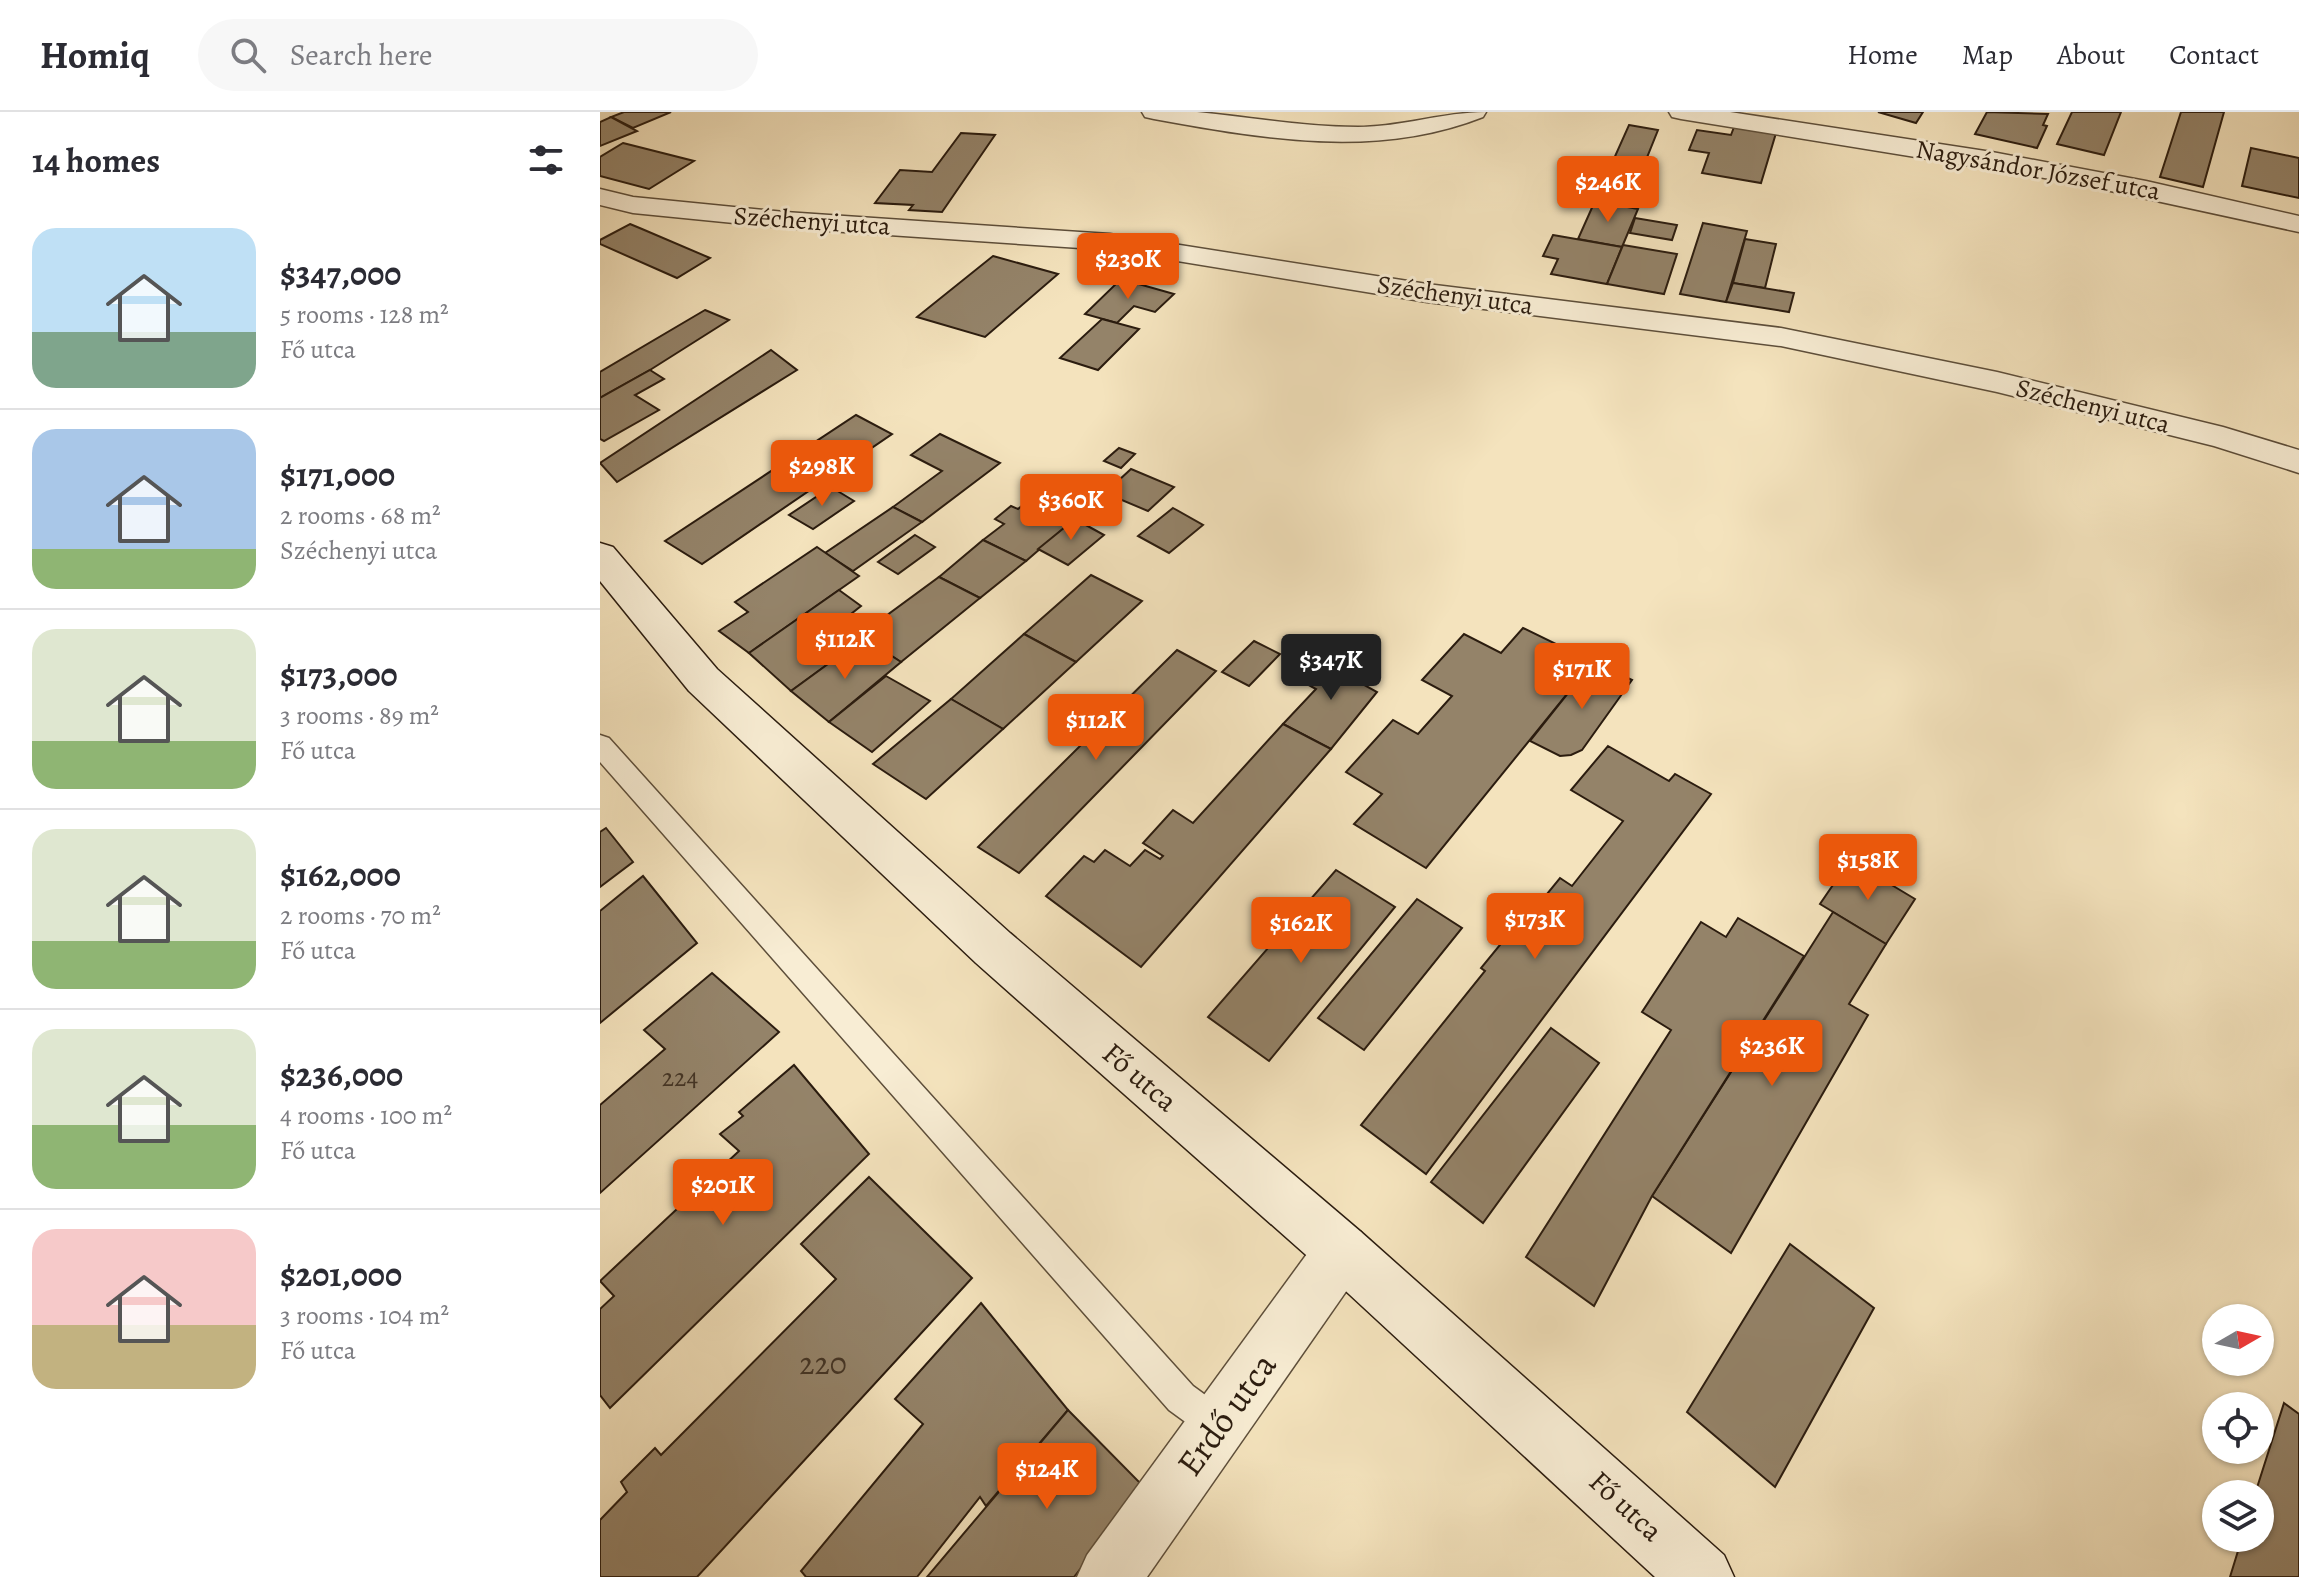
<!DOCTYPE html>
<meta charset="utf-8">
<style>
body{margin:0;font-family:Alegreya,serif;background:#f7f7f7;color:#2b2b33;height:100vh;display:flex;flex-direction:column;font-size:30px;white-space:nowrap}
*{box-sizing:border-box;margin:0}
p{font-size:26px;color:#7c7c81}
.icon{flex:none;width:44px;height:44px;fill:none;stroke:currentColor;stroke-width:2;stroke-linecap:round;stroke-linejoin:round}
.map{position:relative;flex:1;overflow:hidden}
.sheet{display:flex;flex-direction:column;background:#fff;width:600px}
.sheet>*{flex:none}
.needle{width:52px;rotate:81deg}
.fabs{position:absolute;left:1602px;top:1192px;display:grid;gap:16px}
.fabs a{display:grid;place-items:center;width:72px;height:72px;border-radius:50%;background:#fff;box-shadow:0 2px 6px #0004;font-size:40px}
.price{position:absolute;translate:-50% -68px;padding:0 18px;border-radius:8px;background:#ea580c;color:#fff;font-size:26px;line-height:52px;filter:drop-shadow(0 2px 4px #0008)}
.price::after{content:'';position:absolute;left:50%;top:48px;width:24px;height:18px;margin-left:-12px;background:inherit;clip-path:polygon(0 0,100% 0,50% 100%)}
.price.current{background:#222;color:#fff}
ul{padding:0;list-style:none}
li{display:flex;align-items:center;gap:24px;height:200px;padding:0 32px}
li+li{border-top:2px solid #e1e1e2}
li span{display:grid;place-items:center;flex:none;width:224px;height:160px;border-radius:24px;color:#555}
li>.icon{margin-inline-start:auto}
span .icon{width:96px;height:96px;fill:#fffc;stroke-width:1}
li b{font-size:34px}
h2{display:flex;justify-content:space-between;align-items:center;height:96px;padding:0 32px;font-size:34px}
header{display:flex;align-items:center;gap:48px;box-sizing:border-box;height:112px;padding:0 40px;background:#fff;border-bottom:2px solid #e1e1e2}
header strong{font-size:38px}
nav{display:flex;gap:44px;margin-inline-start:auto;font-size:28px}
.search{width:560px;height:72px;background:#f7f7f7;display:flex;align-items:center;gap:20px;box-sizing:border-box;padding:0 28px;border-radius:44px;color:#7c7c81;font-size:30px}
main{display:flex;flex:1;min-height:0}
.map>svg:first-child{display:block}
.building{fill:#948369;stroke:#2b1c0f;stroke-width:2}
.lines{fill:none;stroke-linecap:round;stroke-linejoin:round}
.service-casing{stroke:#5d4e3a;stroke-width:3}
.minor-casing{stroke:#5d4e3a;stroke-width:3}
.secondary-casing{stroke:#2b1c0f;stroke-width:3}
.service{fill:#f8edd4;fill-rule:evenodd}
.minor{fill:#f8edd4;fill-rule:evenodd}
.secondary{fill:#f8edd4;fill-rule:evenodd}
.labels{text-anchor:middle;dominant-baseline:central;stroke-width:6;stroke-linejoin:round;paint-order:stroke}
.far-street-label{font-size:26px;fill:#2b1c0f;stroke:#f8edd4}
.number-label{font-size:26px;fill:#453626}
.street-label{font-size:30px;fill:#2b1c0f;stroke:#f8edd4}
.near-number-label{font-size:32px;fill:#453626}
.near-street-label{font-size:36px;fill:#2b1c0f;stroke:#f8edd4}
</style>
<header>
<strong>Homiq</strong>
<div class="search"><svg class="icon" aria-label="search" viewBox="0 0 24 24"><circle cx="10" cy="10" r="6"/><path d="M15 15l6 6"/></svg>Search here</div>
<nav><a>Home</a><a>Map</a><a>About</a><a>Contact</a></nav>
</header>
<main>
<section class="sheet">
<h2>14 homes<svg class="icon" aria-label="filters" viewBox="0 0 24 24"><path d="M4 7h16M4 17h16"/><circle cx="9" cy="7" r="2"/><circle cx="15" cy="17" r="2"/></svg></h2>
<ul>
<li><span style="background:linear-gradient(#bfe0f5 65%,#7fa58c 0)"><svg class="icon" aria-label="home" viewBox="0 0 24 24"><path d="M3 11l9-7 9 7M6 9v11h12V9"/></svg></span><div><b>$347,000</b><p>5 rooms · 128 m²</p><p>Fő utca</p></div></li>
<li><span style="background:linear-gradient(#a9c7e8 75%,#8fb573 0)"><svg class="icon" aria-label="home" viewBox="0 0 24 24"><path d="M3 11l9-7 9 7M6 9v11h12V9"/></svg></span><div><b>$171,000</b><p>2 rooms · 68 m²</p><p>Széchenyi utca</p></div></li>
<li><span style="background:linear-gradient(#dfe7d0 70%,#8fb573 0)"><svg class="icon" aria-label="home" viewBox="0 0 24 24"><path d="M3 11l9-7 9 7M6 9v11h12V9"/></svg></span><div><b>$173,000</b><p>3 rooms · 89 m²</p><p>Fő utca</p></div></li>
<li><span style="background:linear-gradient(#dfe7d0 70%,#8fb573 0)"><svg class="icon" aria-label="home" viewBox="0 0 24 24"><path d="M3 11l9-7 9 7M6 9v11h12V9"/></svg></span><div><b>$162,000</b><p>2 rooms · 70 m²</p><p>Fő utca</p></div></li>
<li><span style="background:linear-gradient(#dfe7d0 60%,#8fb573 0)"><svg class="icon" aria-label="home" viewBox="0 0 24 24"><path d="M3 11l9-7 9 7M6 9v11h12V9"/></svg></span><div><b>$236,000</b><p>4 rooms · 100 m²</p><p>Fő utca</p></div></li>
<li><span style="background:linear-gradient(#f6c9c9 60%,#c2b280 0)"><svg class="icon" aria-label="home" viewBox="0 0 24 24"><path d="M3 11l9-7 9 7M6 9v11h12V9"/></svg></span><div><b>$201,000</b><p>3 rooms · 104 m²</p><p>Fő utca</p></div></li>
</ul>
</section>
<div class="map">
<svg width="1699" height="1465" viewBox="0 0 1699 1465">
<rect width="100%" height="100%" fill="#f4e3bd"/>
<filter id="stains"><feTurbulence type="fractalNoise" baseFrequency=".0025" numOctaves="4"/><feColorMatrix values="0 0 0 0 .2 0 0 0 0 .09 0 0 0 0 .02 0 0 0 .5 -.17"/></filter>
<radialGradient id="worn" r=".72"><stop offset=".6" stop-color="#630" stop-opacity="0"/><stop offset="1" stop-color="#630" stop-opacity=".3"/></radialGradient>
<g class="building">
<path d="M24,0H71L33,16L11,5Z"/>
<path d="M1278,0H1323L1316,11Z"/>
<path d="M1387,0L1448,2L1443,13L1447,14L1437,36L1375,22Z"/>
<path d="M1472,0H1521L1504,43L1457,32Z"/>
<path d="M1581,0H1624L1603,75L1560,65Z"/>
<path d="M11,5L37,19L0,34V10Z"/>
<path d="M1029,13L1058,18L1027,95L995,89Z"/>
<path d="M1134,15L1176,21L1161,71L1102,61L1109,41L1089,38L1097,18L1131,23Z"/>
<path d="M361,21L395,23L342,100L309,98L313,93L275,91L300,58L332,60Z"/>
<path d="M23,31L94,49L49,77L0,64V45Z"/>
<path d="M1651,36L1699,46V86L1642,74Z"/>
<path d="M995,89L1038,97L1022,135L978,127Z"/>
<path d="M1035,106L1077,113L1072,128L1030,121Z"/>
<path d="M1103,111L1147,119L1126,190L1080,182Z"/>
<path d="M30,112L42,117L110,146L77,166L0,132V128Z"/>
<path d="M953,123L1022,135L1007,172L951,162L958,147L943,144Z"/>
<path d="M1145,127L1176,132L1165,176L1133,171Z"/>
<path d="M1023,133L1077,142L1064,182L1007,172Z"/>
<path d="M393,144L458,162L385,225L317,205Z"/>
<path d="M521,167L574,182L555,200L534,194L517,211L485,202Z"/>
<path d="M1133,171L1194,181L1189,200L1126,190Z"/>
<path d="M105,198L129,208L50,258L0,286V260Z"/>
<path d="M502,207L539,217L498,258L460,246Z"/>
<path d="M171,238L197,258L17,370L0,351Z"/>
<path d="M50,258L64,267L35,283L59,298L4,329L0,327V286Z"/>
<path d="M256,303L292,322L102,452L65,429Z"/>
<path d="M340,322L400,351L322,410L293,395L342,359L311,343Z"/>
<path d="M519,336L535,342L521,356L504,349Z"/>
<path d="M531,357L574,375L548,399L505,381Z"/>
<path d="M231,375L254,389L213,417L189,403Z"/>
<path d="M441,378L485,398L426,449L383,428L404,412L395,407L411,394L418,397Z"/>
<path d="M293,395L322,410L253,459L225,441Z"/>
<path d="M573,396L603,413L569,441L538,424Z"/>
<path d="M475,407L504,423L468,453L438,437Z"/>
<path d="M315,423L335,435L298,462L278,450Z"/>
<path d="M383,428L426,449L380,486L339,465Z"/>
<path d="M217,435L259,464L149,541L119,519L148,500L135,490Z"/>
<path d="M491,463L542,489L476,550L424,522Z"/>
<path d="M339,465L380,486L301,550L260,523Z"/>
<path d="M239,478L261,494L251,502L260,508L224,533L239,544L191,579L149,541Z"/>
<path d="M923,516L993,550L826,756L754,712L782,682L746,660L793,608L818,622L852,584L822,568L864,522L901,541Z"/>
<path d="M424,522L476,550L403,617L351,587Z"/>
<path d="M654,529L680,542L649,574L622,560Z"/>
<path d="M270,530L301,550L229,610L191,579L239,544L246,548Z"/>
<path d="M577,538L616,559L419,761L378,735Z"/>
<path d="M731,539L757,553L748,564L777,580L731,637L683,612L716,577L703,570Z"/>
<path d="M993,550L1032,568L982,638L971,643L960,644L930,629Z"/>
<path d="M286,564L330,589L272,640L229,610Z"/>
<path d="M351,587L403,617L326,687L273,652Z"/>
<path d="M683,612L731,637L541,855L446,784L484,744L494,750L505,738L530,754L545,738L560,747L563,744L543,731L573,698L593,711Z"/>
<path d="M1008,634L1069,669L1075,662L1111,682L826,1062L761,1013L885,859L881,856L922,806L925,809L960,766L972,774L1023,709L971,678Z"/>
<path d="M6,716L33,750L0,775V720Z"/>
<path d="M1250,748L1315,787L1286,832L1220,792Z"/>
<path d="M736,758L795,795L669,949L608,905Z"/>
<path d="M43,764L97,831L0,911V799Z"/>
<path d="M817,787L862,816L764,938L718,906Z"/>
<path d="M1233,800L1286,832L1249,892L1268,903L1131,1141L1052,1084Z"/>
<path d="M1138,806L1204,844L1052,1084L994,1194L926,1145L1071,918L1042,900L1101,810L1126,825Z"/>
<path d="M112,861L179,920L0,1081V993L65,937L44,918Z"/>
<path d="M951,916L999,951L883,1111L831,1070Z"/>
<path d="M194,953L269,1042L10,1296L0,1283V1197L14,1184L0,1169L139,1039L120,1022L143,1004L139,1000Z"/>
<path d="M269,1065L372,1166L97,1465H0V1408L27,1380L21,1370L55,1336L61,1343L236,1167L201,1132Z"/>
<path d="M1190,1132L1274,1196L1175,1375L1087,1300Z"/>
<path d="M381,1191L468,1298L386,1394L380,1385L317,1465H206L201,1459L323,1312L295,1287Z"/>
<path d="M1684,1291L1699,1302V1465H1630L1642,1426H1660V1382H1655Z"/>
<path d="M468,1298L544,1375L474,1465H327Z"/>
</g>
<g class="lines">
<defs>
<path id="service" d="M0,623L9,626L593,1274L630,1301L635,1313L630,1325L618,1330L606,1325L569,1298L0,650Z"/>
<g id="minor">
<path d="M542,0C560,0 579,0 597,0C651,5 703,15 758,15C802,15 843,0 886,0L883,5C777,47 663,27 554,7L545,5Z"/>
<path d="M1069,0H1130L1392,40L1546,69L1699,104V120L1469,70L1081,7L1072,5Z"/>
<path d="M0,77L33,85L185,100L510,122L827,172L1181,216L1397,260L1623,315L1699,338V361L1614,334L1397,280L1181,234L827,190L510,138L185,116L33,101L0,93Z"/>
<path d="M742,1112L761,1120L769,1139L761,1158L547,1465H477L487,1443L723,1120Z"/>
</g>
<path id="secondary" d="M0,431L13,435L117,557L410,821L761,1120L1124,1443L1134,1465H1055L723,1158L376,851L89,579L0,469Z"/>
</defs>
<use href="#service" class="service-casing"/>
<use href="#minor" class="minor-casing"/>
<use href="#secondary" class="secondary-casing"/>
<use href="#service" class="service"/>
<use href="#minor" class="minor"/>
<use href="#secondary" class="secondary"/>
</g>
<g class="labels">
<g class="far-street-label">
<text transform="translate(1438 58) rotate(10)">Nagysándor József utca</text>
<text transform="translate(212 109) rotate(4)">Széchenyi utca</text>
<text transform="translate(855 183) rotate(8)">Széchenyi utca</text>
<text transform="translate(1493 294) rotate(14)">Széchenyi utca</text>
</g>
<g class="number-label">
<text x="80" y="965">224</text>
</g>
<g class="street-label">
<text transform="translate(540 965) rotate(41)">Fő utca</text>
<text transform="translate(1026 1394) rotate(43)">Fő utca</text>
</g>
<g class="near-number-label">
<text x="223" y="1251">220</text>
</g>
<g class="near-street-label">
<text transform="translate(626 1302) rotate(-54)">Erdő utca</text>
</g>
</g>
<rect width="100%" height="100%" filter="url(#stains)"/>
<rect width="100%" height="100%" fill="url(#worn)"/>
</svg>
<div class="fabs">
<a><svg class="needle" viewBox="-14 -14 28 28"><path d="M0-13l5 13h-10z" fill="#e53935"/><path d="M0 13l5-13h-10z" fill="#7c7c81"/></svg></a>
<a><svg class="icon" aria-label="locate" viewBox="0 0 24 24"><circle cx="12" cy="12" r="6"/><path d="M12 2v4M12 18v4M2 12h4M18 12h4"/></svg></a>
<a><svg class="icon" aria-label="layers" viewBox="0 0 24 24"><path d="M12 4l9 5-9 5-9-5zM3 14l9 5 9-5"/></svg></a>
</div>
<b class="price" style="left:1008px;top:112px">$246K</b>
<b class="price" style="left:528px;top:189px">$230K</b>
<b class="price" style="left:222px;top:396px">$298K</b>
<b class="price" style="left:471px;top:430px">$360K</b>
<b class="price" style="left:245px;top:569px">$112K</b>
<b class="price current" style="left:731px;top:590px">$347K</b>
<b class="price" style="left:982px;top:599px">$171K</b>
<b class="price" style="left:496px;top:650px">$112K</b>
<b class="price" style="left:1268px;top:790px">$158K</b>
<b class="price" style="left:935px;top:849px">$173K</b>
<b class="price" style="left:701px;top:853px">$162K</b>
<b class="price" style="left:1172px;top:976px">$236K</b>
<b class="price" style="left:123px;top:1115px">$201K</b>
<b class="price" style="left:447px;top:1399px">$124K</b>
</div>
</main>
